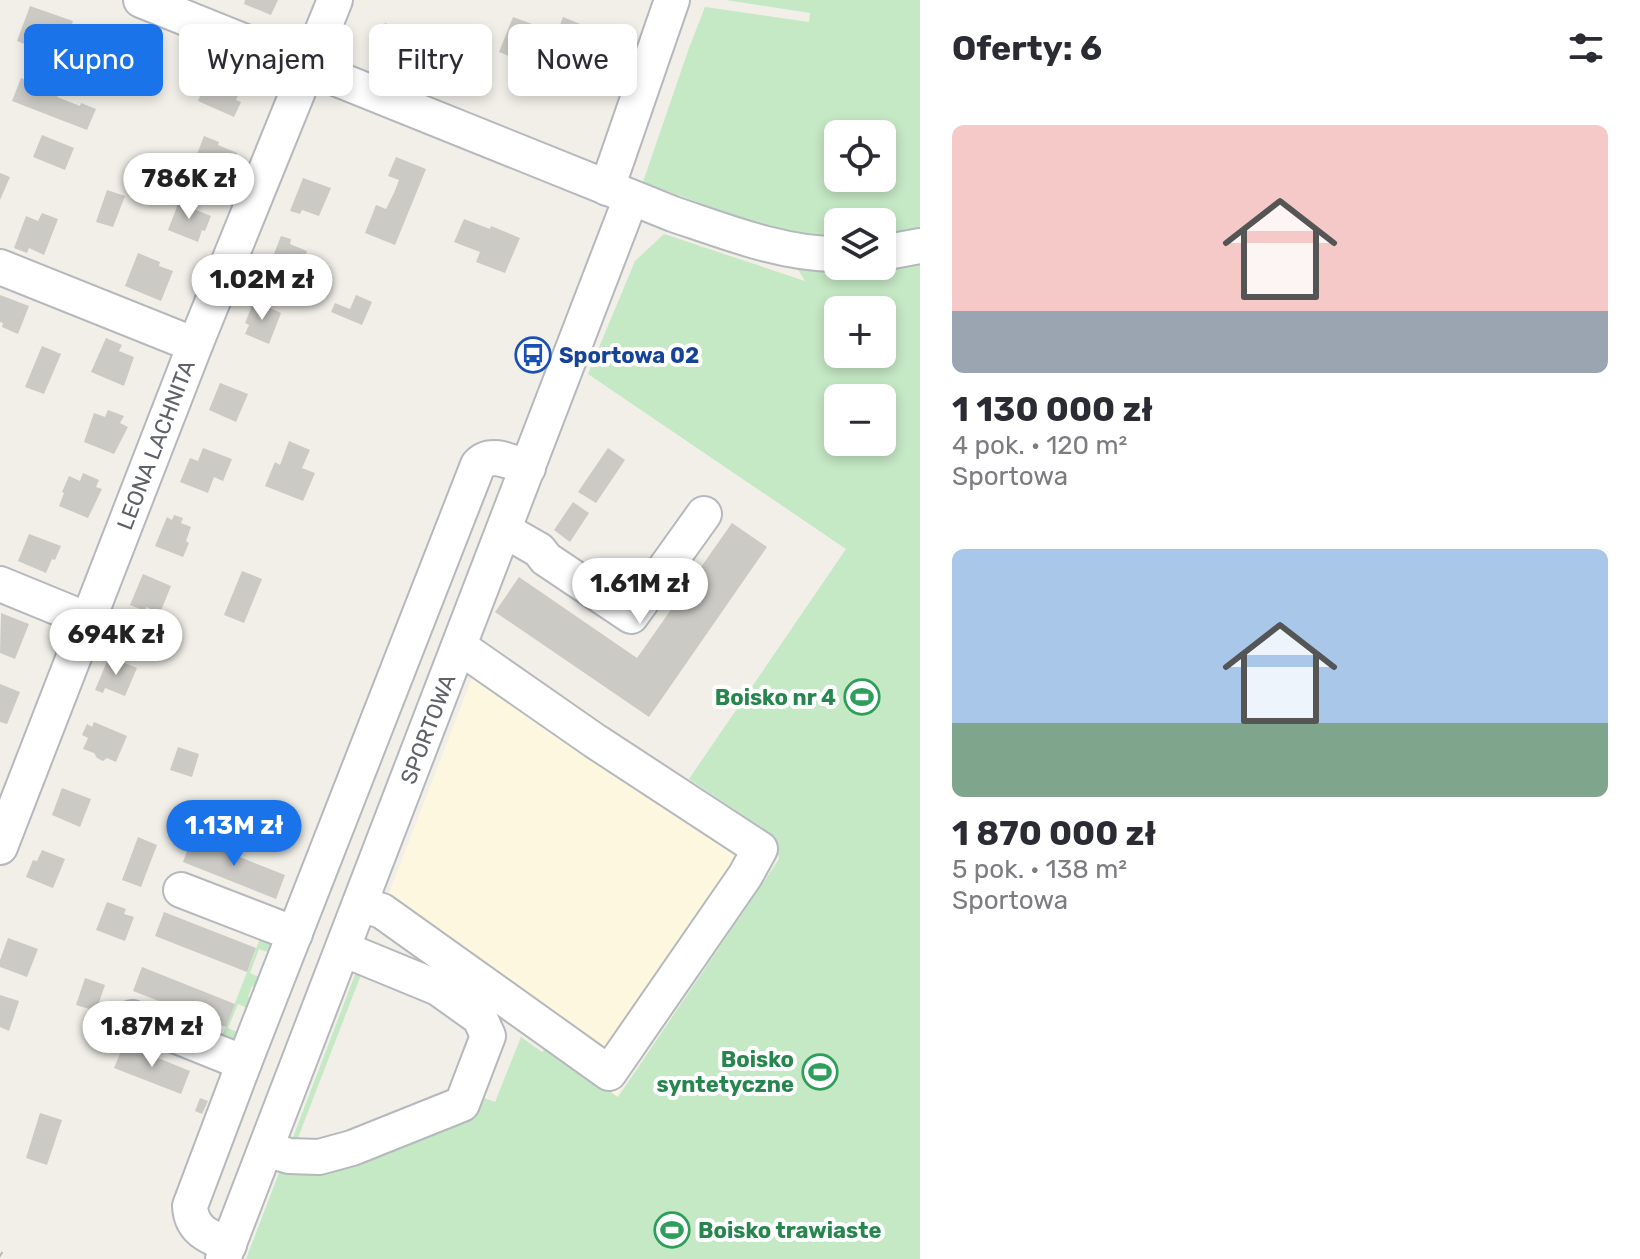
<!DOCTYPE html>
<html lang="pl">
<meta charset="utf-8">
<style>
body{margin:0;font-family:Rubik,sans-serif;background:#f7f7f7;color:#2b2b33;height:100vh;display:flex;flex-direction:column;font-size:30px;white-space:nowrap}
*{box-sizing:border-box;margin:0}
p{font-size:26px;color:#7c7c81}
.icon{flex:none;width:44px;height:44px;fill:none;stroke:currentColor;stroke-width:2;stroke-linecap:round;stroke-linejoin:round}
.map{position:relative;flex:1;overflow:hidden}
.side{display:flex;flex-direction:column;background:#fff;width:720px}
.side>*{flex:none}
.banner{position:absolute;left:24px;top:24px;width:760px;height:72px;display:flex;gap:16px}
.tools{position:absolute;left:824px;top:120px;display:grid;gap:16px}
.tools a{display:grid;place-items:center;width:72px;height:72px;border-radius:12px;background:#fff;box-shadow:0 4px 12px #0003;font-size:40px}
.price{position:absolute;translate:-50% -68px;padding:0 18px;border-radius:28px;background:#fff;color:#222;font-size:26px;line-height:52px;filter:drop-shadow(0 2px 4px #0008)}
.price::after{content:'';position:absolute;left:50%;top:48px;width:24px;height:18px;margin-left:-12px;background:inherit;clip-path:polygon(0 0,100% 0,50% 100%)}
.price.current{background:#1a73e8;color:#fff}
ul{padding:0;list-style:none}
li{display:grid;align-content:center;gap:16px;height:424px;padding:0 32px}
li span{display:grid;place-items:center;height:248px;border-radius:12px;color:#555}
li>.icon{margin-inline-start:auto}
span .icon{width:144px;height:144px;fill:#fffc;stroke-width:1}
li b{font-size:34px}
h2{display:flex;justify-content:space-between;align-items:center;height:96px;padding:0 32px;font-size:34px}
.tag{padding:0 28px;border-radius:12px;background:#fff;box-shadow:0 4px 12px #0003;font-size:28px;line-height:72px}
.tag.current{background:#1a73e8;color:#fff}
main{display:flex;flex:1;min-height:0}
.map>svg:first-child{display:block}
.commercial{fill:#fef7e0}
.green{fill:#c5e8c5;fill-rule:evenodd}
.building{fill:#cccac5}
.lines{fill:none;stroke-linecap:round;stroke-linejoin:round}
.minor-casing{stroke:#b5b8bc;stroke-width:38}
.minor{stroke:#fff;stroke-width:34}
.rail{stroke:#b6b7b8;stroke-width:6;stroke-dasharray:2 10;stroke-linecap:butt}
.labels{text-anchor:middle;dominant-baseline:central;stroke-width:8;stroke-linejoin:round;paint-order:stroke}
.transit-label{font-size:22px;font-weight:bold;fill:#164399;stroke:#fff;text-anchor:start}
.street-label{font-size:22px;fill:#5f6368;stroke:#fff}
.leisure-label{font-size:22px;font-weight:bold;fill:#27864d;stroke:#fff;text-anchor:end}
</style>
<main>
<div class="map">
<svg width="920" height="1259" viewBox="0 0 920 1259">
<rect width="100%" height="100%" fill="#f1efe8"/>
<path class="commercial" d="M486,642L770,838L775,845L776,859L616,1096L377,924Z"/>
<g class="green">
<path d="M726,0H920V1259H246L282,1165L479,1096L495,1102L521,1037L542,1052L547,1047L618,1097L779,859L775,837L689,779L846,549L588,374L635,261L664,234L805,281L778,237V229L732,215L643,182L689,48L705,7L809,22L810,13ZM838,134H882V178H838ZM838,222H882V266H838ZM838,310H882V354H838ZM838,398H882V442H838Z"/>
<path d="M263,931L278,949L276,955L259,949L250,973L266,980L262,989L252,986L248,997L258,1001L254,1011L238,1004L228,1028L244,1035L242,1041L219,1044Z"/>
<path d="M358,967H364L294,1148L290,1145Z"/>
</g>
<g class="building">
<path d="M245,0H278L271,15L244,4Z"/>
<path d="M30,6L73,21L62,50L40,42L37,49L17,41Z"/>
<path d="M513,17L532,24L519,60L499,52Z"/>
<path d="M563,17L595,30L586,53L580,51L573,67L544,56L551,37L555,38Z"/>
<path d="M385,23L427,40L414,71L372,55Z"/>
<path d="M212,68L244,82L236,100L241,102L234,117L198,101Z"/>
<path d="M21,78L59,94L57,97L80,106L81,103L96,109L87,130L12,101Z"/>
<path d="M42,135L74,148L65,170L33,157Z"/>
<path d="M204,136L219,142L218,145L237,153L226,180L205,172L207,167L194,162Z"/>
<path d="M396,157L426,169L395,245L365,233L376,205L386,209L394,193L399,180L388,176Z"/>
<path d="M0,173L10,177L0,200Z"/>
<path d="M303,178L331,188L319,216L302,210L300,214L290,211Z"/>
<path d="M107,190L125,196L113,227L96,222Z"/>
<path d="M180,199L198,206L196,210L211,216L205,231L202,230L198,242L168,230Z"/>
<path d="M42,213L58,219L44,255L29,248L27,253L14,248L26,216L38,221Z"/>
<path d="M464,219L490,229L491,226L520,238L505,273L476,262L480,252L454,242Z"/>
<path d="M281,236L291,239L290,244L307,251L296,280L268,269Z"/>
<path d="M138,253L160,262L159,266L173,271L161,301L125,286Z"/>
<path d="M0,295L29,306L18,334L2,327L3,323L0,322Z"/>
<path d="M356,295L372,302L362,325L331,312L335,303L350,309Z"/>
<path d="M254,301L281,313L269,344L245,334L249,325L245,323Z"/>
<path d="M106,338L122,345L119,351L134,357L124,386L91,372Z"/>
<path d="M42,346L61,354L44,394L25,387Z"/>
<path d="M220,383L248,394L236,422L209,410Z"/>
<path d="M108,410L124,416L120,423L128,427L114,454L84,442L94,413L105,417Z"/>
<path d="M289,441L310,450L302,468L315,473L303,501L265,486L275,462L280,465Z"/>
<path d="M203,448L232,459L223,481L214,477L208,493L180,482L190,458L198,461Z"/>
<path d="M608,448L625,460L596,503L578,492Z"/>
<path d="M83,473L99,480L96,487L102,489L88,518L59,506L64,493L62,492L69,476L80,481Z"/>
<path d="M573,502L589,513L570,542L554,530Z"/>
<path d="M174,515L183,518L181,523L191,527L186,541L189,543L183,557L155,546L167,517L172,520Z"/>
<path d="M732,523L767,547L649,717L495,612L519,577L637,658Z"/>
<path d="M29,534L61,546L55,560L52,559L46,573L18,561Z"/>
<path d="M242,571L262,579L244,623L224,615Z"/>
<path d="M143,574L171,586L160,613L146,607L145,611L130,605Z"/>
<path d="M1,613L29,624L15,659L0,653Z"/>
<path d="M109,657L137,668L125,696L105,688L103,693L95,690Z"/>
<path d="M0,684L20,692L7,724L0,722Z"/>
<path d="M94,722L127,736L116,762L107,758L103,761L97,758L94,753L83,749L88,738L82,735L87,724L92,727Z"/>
<path d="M178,747L199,754L192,777L170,770Z"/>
<path d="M62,788L91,799L80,827L52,815Z"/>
<path d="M138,837L157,845L141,887L122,880Z"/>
<path d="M192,838L285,875L276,899L183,862Z"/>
<path d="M42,850L65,859L53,888L26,877L33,860L37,861Z"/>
<path d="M107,902L126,909L124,914L134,917L125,941L96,930Z"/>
<path d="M164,912L256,948L247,972L155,936Z"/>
<path d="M8,938L38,949L27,977L0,967V960Z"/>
<path d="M142,967L235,1004L226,1027L133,991Z"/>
<path d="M85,978L105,985L96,1011L76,1005Z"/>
<path d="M0,995L19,1001L9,1031L0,1027Z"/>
<path d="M124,1044L190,1071L181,1094L114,1068Z"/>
<path d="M200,1098L208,1101L202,1114L195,1111Z"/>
<path d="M40,1113L62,1120L47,1165L26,1158Z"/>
</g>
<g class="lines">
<defs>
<g id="minor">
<path d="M141,0L673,214C724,231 784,255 838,254"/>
<path d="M607,188L672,0"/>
<path d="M882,253L920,246"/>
<path d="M0,267L195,345"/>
<path d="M504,530L539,550L546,559L631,616L704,514"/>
<path d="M0,584L88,620"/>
<path d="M0,847L195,345L335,0"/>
<path d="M181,890L295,934"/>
<path d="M360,904L382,911L609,1073L745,876L760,849L595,741L460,647"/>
<path d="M132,1018L244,1063"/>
<path d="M266,1149L289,1156L319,1157L352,1148L462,1104L488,1036L480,1018L438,988L343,949"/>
<path d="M229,1245C209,1237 191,1230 190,1206L244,1063L478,465C491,450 513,463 528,468"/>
<path d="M223,1259L631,198"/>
</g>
</defs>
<use href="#minor" class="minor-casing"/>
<use href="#minor" class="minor"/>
<path class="rail" d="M0,1254L8,1259"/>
</g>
<defs>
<symbol id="bus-ring" viewBox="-11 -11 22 22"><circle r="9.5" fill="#fff" stroke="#1a4fb4" stroke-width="1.5"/><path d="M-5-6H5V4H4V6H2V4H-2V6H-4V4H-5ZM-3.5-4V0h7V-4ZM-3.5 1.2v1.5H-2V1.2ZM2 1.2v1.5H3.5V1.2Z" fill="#1a4fb4"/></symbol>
<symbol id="stadium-ring" viewBox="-11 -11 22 22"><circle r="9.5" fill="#fff" stroke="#2e9e5b" stroke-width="1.5"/><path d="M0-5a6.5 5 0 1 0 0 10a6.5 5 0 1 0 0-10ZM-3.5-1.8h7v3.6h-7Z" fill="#2e9e5b"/></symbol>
</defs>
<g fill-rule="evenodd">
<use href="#bus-ring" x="513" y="335" width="40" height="40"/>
<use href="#stadium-ring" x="842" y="677" width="40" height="40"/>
<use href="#stadium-ring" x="800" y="1052" width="40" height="40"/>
<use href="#stadium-ring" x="652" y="1210" width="40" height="40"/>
</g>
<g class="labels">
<g class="transit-label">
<text x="559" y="355">Sportowa 02</text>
</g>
<g class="street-label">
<text transform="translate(156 445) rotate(-69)">LEONA LACHNITA</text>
<text transform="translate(428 729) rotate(-69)">SPORTOWA</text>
</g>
<g class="leisure-label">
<text x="836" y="697">Boisko nr 4</text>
<text x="794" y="1059">Boisko<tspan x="794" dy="25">syntetyczne</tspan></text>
<text x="698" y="1230" text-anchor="start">Boisko trawiaste</text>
</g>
</g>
</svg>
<div class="tools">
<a><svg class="icon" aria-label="locate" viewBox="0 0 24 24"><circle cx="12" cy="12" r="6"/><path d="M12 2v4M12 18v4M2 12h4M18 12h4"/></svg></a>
<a><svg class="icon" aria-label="layers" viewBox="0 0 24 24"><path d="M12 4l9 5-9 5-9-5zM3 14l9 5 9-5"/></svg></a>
<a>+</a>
<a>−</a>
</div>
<b class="price" style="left:189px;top:221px">786K zł</b>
<b class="price" style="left:262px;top:322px">1.02M zł</b>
<b class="price" style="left:640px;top:626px">1.61M zł</b>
<b class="price" style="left:116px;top:677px">694K zł</b>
<b class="price current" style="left:234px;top:868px">1.13M zł</b>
<b class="price" style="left:152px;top:1069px">1.87M zł</b>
<div class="banner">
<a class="tag current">Kupno</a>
<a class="tag">Wynajem</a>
<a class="tag">Filtry</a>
<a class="tag">Nowe</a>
</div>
</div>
<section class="side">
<h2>Oferty: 6<svg class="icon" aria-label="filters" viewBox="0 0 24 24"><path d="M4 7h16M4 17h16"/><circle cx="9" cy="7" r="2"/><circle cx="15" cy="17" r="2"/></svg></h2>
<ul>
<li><span style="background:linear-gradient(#f6c9c9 75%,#9aa5b1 0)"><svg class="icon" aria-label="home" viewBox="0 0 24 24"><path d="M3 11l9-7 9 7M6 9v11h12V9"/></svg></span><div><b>1 130 000 zł</b><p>4 pok. · 120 m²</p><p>Sportowa</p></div></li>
<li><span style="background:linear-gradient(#a9c7e8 70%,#7fa58c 0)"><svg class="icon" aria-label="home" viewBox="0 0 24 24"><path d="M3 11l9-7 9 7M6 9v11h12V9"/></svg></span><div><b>1 870 000 zł</b><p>5 pok. · 138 m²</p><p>Sportowa</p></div></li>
</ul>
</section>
</main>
